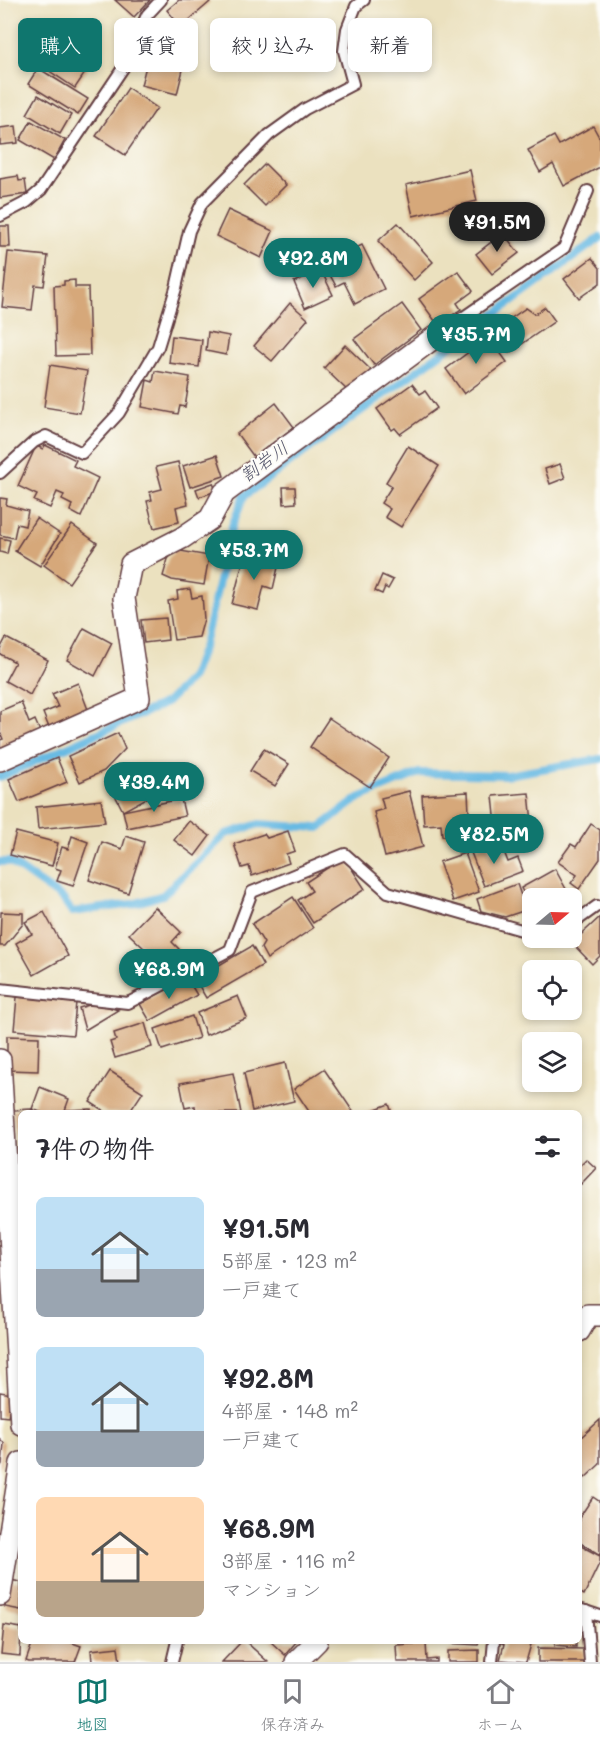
<!DOCTYPE html>
<html lang="ja">
<meta charset="utf-8">
<style>
body{margin:0;font-family:Mali,"Klee One",sans-serif;background:#f2f2f3;color:#2b2b33;height:100vh;display:flex;flex-direction:column;font-size:22px;white-space:nowrap}
*{box-sizing:border-box;margin:0}
p{font-size:20px;color:#7c7c81}
.icon{flex:none;width:33px;height:33px;fill:none;stroke:currentColor;stroke-width:2;stroke-linecap:round;stroke-linejoin:round}
.map{position:relative;flex:1;overflow:hidden}
.sheet{position:absolute;left:18px;top:1110px;width:564px;height:534px;display:flex;flex-direction:column;background:#fff;border-radius:9px;box-shadow:0 3px 9px #0003}
.sheet>*{flex:none}
.top-card{position:absolute;left:18px;top:18px;width:564px;height:54px;display:flex;gap:12px}
.needle{width:39px;rotate:71deg}
.buttons{position:absolute;left:522px;top:888px;display:grid;gap:12px}
.buttons a{display:grid;place-items:center;width:60px;height:60px;border-radius:9px;background:#fff;box-shadow:0 3px 9px #0003;font-size:30px}
.price{position:absolute;translate:-50% -51px;padding:0 14px;border-radius:21px;background:#0f766e;color:#fff;font-size:20px;line-height:39px;filter:drop-shadow(0 2px 3px #0008)}
.price::after{content:'';position:absolute;left:50%;top:36px;width:18px;height:14px;margin-left:-9px;background:inherit;clip-path:polygon(0 0,100% 0,50% 100%)}
.price.on{background:#222;color:#fff}
ul{padding:0;list-style:none}
li{display:flex;align-items:center;gap:18px;height:150px;padding:0 18px}
li span{display:grid;place-items:center;flex:none;width:168px;height:120px;border-radius:9px;color:#555}
li>.icon{margin-inline-start:auto}
span .icon{width:72px;height:72px;fill:#fffc;stroke-width:1}
li b{font-size:26px}
h2{display:flex;justify-content:space-between;align-items:center;height:72px;padding:0 18px;font-size:26px}
.tag{padding:0 21px;border-radius:9px;background:#fff;box-shadow:0 3px 9px #0003;font-size:21px;line-height:54px}
.tag.on{background:#0f766e;color:#fff}
.menu{display:flex;justify-content:space-around;align-items:center;height:84px;border-top:2px solid #e1e1e2;background:#fff;font-size:16px;color:#7c7c81}
.menu a{display:grid;justify-items:center;gap:3px}
.menu .on{color:#0f766e}
.map>svg:first-child{display:block}
.lines{fill:none;stroke-linecap:round;stroke-linejoin:round}
.stream{stroke:#67bae3;stroke-width:8}
.building{fill:#d6a87a}
.lane-casing{stroke:#623c41;stroke-width:14}
.street-casing{stroke:#623c41;stroke-width:24}
.lane{stroke:#fff;stroke-width:10}
.street{stroke:#fff;stroke-width:21}
.labels{text-anchor:middle;dominant-baseline:central;stroke-width:4.5;stroke-linejoin:round;paint-order:stroke}
.water-label{font-size:18px;font-style:italic;fill:#54556b;stroke:#fdfcf7}
</style>
<div class="map">
<svg width="600" height="1662" viewBox="0 0 600 1662">
<rect width="100%" height="100%" fill="#fdfcf7"/>
<filter id="ink" filterUnits="userSpaceOnUse"><feTurbulence type="fractalNoise" baseFrequency=".0167" numOctaves="2"/><feDisplacementMap in="SourceGraphic" scale="12" xChannelSelector="R" yChannelSelector="G"/><feConvolveMatrix kernelMatrix="1 2 1 2 8 2 1 2 1" color-interpolation-filters="sRGB"/></filter>
<filter id="wash" filterUnits="userSpaceOnUse"><feTurbulence type="fractalNoise" baseFrequency=".008" numOctaves="4" result="noise"/><feDisplacementMap in="SourceGraphic" scale="24" xChannelSelector="R" yChannelSelector="G"/><feGaussianBlur stdDeviation="1.35" result="paint"/><feColorMatrix in="noise" values="0 0 0 0 0 0 0 0 0 0 0 0 0 0 0 0 0 1.4 0 .05"/><feComposite in="paint" operator="in"/></filter>
<g filter="url(#wash)">
<rect width="100%" height="100%" fill="#ebe1bf"/>
<g class="lines">
<g class="stream">
<path d="M0,777L166,703L192,677L204,645L232,526L244,496L600,238"/>
<path d="M0,862H10L63,899L72,912L133,904L163,895L226,834L259,824L319,828L359,798L419,773L507,775L600,759"/>
</g>
</g>
<g id="blocks">
<g class="building">
<path d="M115,0H150L134,17Z"/>
<path d="M179,0H208L210,2L181,27L167,10Z"/>
<path d="M155,32L190,41L177,94L141,85Z"/>
<path d="M71,37L97,55L75,88L48,70Z"/>
<path d="M38,68L88,99L78,115L28,84Z"/>
<path d="M128,88L157,108L125,155L96,136Z"/>
<path d="M38,95L71,115L60,134L27,114Z"/>
<path d="M31,121L65,140L54,160L20,140Z"/>
<path d="M16,126L18,143L0,145V128Z"/>
<path d="M593,126L600,139V167L564,186L553,164L540,172L528,150L554,136L559,145Z"/>
<path d="M265,164L286,185L265,206L244,185Z"/>
<path d="M470,170L477,201L413,216L406,185Z"/>
<path d="M18,176L19,181L25,180L27,194L0,198V179Z"/>
<path d="M228,210L273,231L261,258L216,236Z"/>
<path d="M398,223L433,262L414,280L378,241Z"/>
<path d="M0,226H9L10,247H0Z"/>
<path d="M503,233L519,253L492,274L476,254Z"/>
<path d="M362,245L384,289L355,304L344,282L336,286L324,264Z"/>
<path d="M8,252L48,256L44,286L35,285L32,310L2,307Z"/>
<path d="M592,258L600,268V283L579,298L564,279Z"/>
<path d="M321,270L333,295L305,308L294,282Z"/>
<path d="M458,271L473,291L457,303L461,309L438,325L419,299Z"/>
<path d="M75,280V287H88L90,355L56,356L54,286L64,285V281Z"/>
<path d="M290,303L308,319L272,361L254,346Z"/>
<path d="M402,304L421,330L374,365L354,339Z"/>
<path d="M545,307L555,321L509,353L494,330L526,308L535,314Z"/>
<path d="M208,332L229,336L226,355L206,351Z"/>
<path d="M172,336L202,340L199,367L169,363Z"/>
<path d="M489,337L507,362L464,394L446,369Z"/>
<path d="M345,345L371,370L349,392L324,368Z"/>
<path d="M50,365L87,371L80,413L44,407Z"/>
<path d="M155,371L190,377L185,407L180,406L178,414L142,407L147,380L153,382Z"/>
<path d="M412,384L420,394L425,391L437,408L400,434L395,428L392,430L377,409Z"/>
<path d="M276,403L294,427L254,457L237,434Z"/>
<path d="M45,445L76,460L73,466L98,478L81,517L70,511L72,505L62,500L64,495L57,492L50,508L34,501L37,495L18,486L36,446L43,449Z"/>
<path d="M408,446L439,466L401,527L385,517L390,509L381,503L392,486L386,482Z"/>
<path d="M217,455L224,476L190,487L183,466Z"/>
<path d="M178,462L188,504L176,507L179,522L154,528L147,501L152,500L150,492L162,489L156,467Z"/>
<path d="M560,464L565,478L550,484L545,469Z"/>
<path d="M213,483L216,491L199,497L196,489Z"/>
<path d="M283,487H295L296,503L284,504Z"/>
<path d="M0,498L7,499L6,505L28,511L25,526L17,524L14,538L0,535Z"/>
<path d="M36,518L60,534L40,566L15,551Z"/>
<path d="M72,525L97,543L69,583L44,565Z"/>
<path d="M0,538L10,540L7,554L0,552Z"/>
<path d="M175,550L209,556L204,585L172,580L163,576L168,559Z"/>
<path d="M245,554L279,563L273,589L264,586L258,610L232,604Z"/>
<path d="M382,575L393,580L388,589L385,587L382,594L375,591Z"/>
<path d="M190,589L192,598L202,596L204,619L199,637L174,640L168,601L178,599L177,591Z"/>
<path d="M166,618L168,640L144,643L141,620Z"/>
<path d="M84,628L112,643L95,676L67,660Z"/>
<path d="M6,638L48,660L30,695L5,681L15,662L0,654V649Z"/>
<path d="M78,683L90,715L50,730L43,713L58,707L52,694Z"/>
<path d="M21,702L29,723L35,720L42,736L0,753V740L3,739L0,732V711Z"/>
<path d="M329,718L389,758L370,787L310,747Z"/>
<path d="M118,733L125,749L104,771L80,782L68,756Z"/>
<path d="M264,749L289,764L275,786L250,771Z"/>
<path d="M57,758L67,782L19,802L9,779Z"/>
<path d="M143,767L156,793L123,811L110,785Z"/>
<path d="M409,791L423,847L385,857L374,812L384,809L381,798Z"/>
<path d="M468,792L470,834L442,836L441,824L424,825L422,795Z"/>
<path d="M529,793L533,832L497,835L493,796Z"/>
<path d="M181,799L185,816L127,828L123,811Z"/>
<path d="M101,800L105,822L38,829L36,807Z"/>
<path d="M189,821L210,836L195,856L174,840Z"/>
<path d="M591,824L600,830V859L579,889L571,883L577,875L558,862L571,844L576,847Z"/>
<path d="M288,831L295,851L286,854L289,863L252,876L249,866L242,868L234,844L264,834L267,838Z"/>
<path d="M16,832L58,843L52,866L10,855Z"/>
<path d="M72,836L88,842L73,886L57,881L61,870L55,868L62,847L68,849Z"/>
<path d="M126,836L144,842L128,893L89,880L102,842L122,849Z"/>
<path d="M487,844L491,853L503,849L508,862L518,858L523,871L484,886L470,850Z"/>
<path d="M465,853L479,892L453,901L439,862Z"/>
<path d="M344,857L365,889L313,923L298,900L312,891L306,882Z"/>
<path d="M555,869L571,898H532V910L521,888Z"/>
<path d="M517,884L526,910L505,917L481,911L477,899Z"/>
<path d="M293,897L313,928L267,959L261,948L264,943L252,924Z"/>
<path d="M155,907L181,932L172,942L179,949L163,966L129,934Z"/>
<path d="M1,912L23,913V924L5,946H0Z"/>
<path d="M44,912L68,956L34,975L16,943L32,934L25,922Z"/>
<path d="M600,917V956L592,964L572,943Z"/>
<path d="M252,946L263,965L206,998L195,979Z"/>
<path d="M187,978L197,995L150,1021L140,1004Z"/>
<path d="M238,996L247,1018L206,1035L197,1013Z"/>
<path d="M17,997L76,1002L73,1035L14,1030Z"/>
<path d="M96,1003L118,1010L85,1030L79,1008Z"/>
<path d="M192,1016L199,1038L162,1050L155,1029Z"/>
<path d="M145,1023L152,1047L115,1058L110,1042L116,1040L114,1033Z"/>
<path d="M7,1036L39,1037L38,1071L7,1070Z"/>
<path d="M285,1063L294,1101L252,1111L244,1073Z"/>
<path d="M324,1069L354,1113H310L294,1089Z"/>
<path d="M110,1071L143,1092L129,1113H107L90,1102Z"/>
<path d="M233,1073L241,1113H196L195,1106L185,1108L180,1083Z"/>
<path d="M40,1087L69,1099L64,1113H43L32,1109Z"/>
<path d="M389,1104L392,1113H365Z"/>
<path d="M32,1109V1113H21V1166H17L13,1110Z"/>
<path d="M91,1109V1113H66V1110Z"/>
<path d="M586,1159L596,1168L581,1184L579,1181V1166Z"/>
<path d="M17,1184H21V1241H18Z"/>
<path d="M0,1392L12,1394L8,1417L0,1416Z"/>
<path d="M600,1420V1464L585,1478L579,1471V1439Z"/>
<path d="M0,1439L4,1443L2,1464L0,1467Z"/>
<path d="M593,1497L600,1502V1555L579,1542V1518Z"/>
<path d="M579,1545L600,1556V1562L584,1595L579,1592Z"/>
<path d="M9,1580L21,1582V1610L5,1607Z"/>
<path d="M4,1625L21,1628L20,1656L1,1654Z"/>
<path d="M33,1641H67L81,1646L75,1662H29L26,1661Z"/>
<path d="M242,1641H245L268,1662H222Z"/>
<path d="M270,1641H297L285,1655Z"/>
<path d="M448,1641H479L478,1645L447,1643Z"/>
<path d="M497,1641H532L526,1662L500,1660L504,1644Z"/>
<path d="M555,1641H576V1647L555,1645Z"/>
<path d="M426,1643L427,1660L437,1659V1662H397L396,1645Z"/>
<path d="M118,1647L120,1662H92L91,1650Z"/>
<path d="M538,1648L584,1649V1662H538Z"/>
<path d="M479,1650V1662H448V1651Z"/>
</g>
</g>
</g>
<g filter="url(#ink)">
<use href="#blocks" fill-opacity="0" stroke="#623c41" stroke-width="1.5"/>
<g class="lines">
<defs>
<g id="lane">
<path d="M0,216L27,202L41,190L123,68L147,15L161,0"/>
<path d="M439,334L564,248L588,191"/>
<path d="M0,473L34,442L46,436L82,453L119,413L158,347L176,288L189,231L202,203L269,135L305,109L353,84L344,51L347,29L356,6L364,0"/>
<path d="M572,924L597,906"/>
<path d="M0,989L128,1003L230,950L252,892L345,854L388,892L532,933"/>
<path d="M582,1610L600,1616"/>
<path d="M586,1611L590,1662"/>
<path d="M172,1662L177,1641"/>
<path d="M492,1662L494,1641"/>
</g>
<g id="street">
<path d="M0,760L139,698L124,598L131,564L182,538L210,519L224,493L439,334"/>
<path d="M0,1060L21,1424"/>
<path d="M579,1331L588,1315H600"/>
<path d="M0,1595L21,1463"/>
<path d="M296,1662L317,1641"/>
</g>
</defs>
<use href="#lane" class="lane-casing"/>
<use href="#street" class="street-casing"/>
<use href="#lane" class="lane"/>
<use href="#street" class="street"/>
</g>
</g>
<g class="labels">
<g class="water-label">
<text transform="translate(264 461) rotate(-36)">割岩川</text>
</g>
</g>
</svg>
<div class="buttons">
<a><svg class="needle" viewBox="-14 -14 28 28"><path d="M0-13l5 13h-10z" fill="#e53935"/><path d="M0 13l5-13h-10z" fill="#7c7c81"/></svg></a>
<a><svg class="icon" aria-label="locate" viewBox="0 0 24 24"><circle cx="12" cy="12" r="6"/><path d="M12 2v4M12 18v4M2 12h4M18 12h4"/></svg></a>
<a><svg class="icon" aria-label="layers" viewBox="0 0 24 24"><path d="M12 4l9 5-9 5-9-5zM3 14l9 5 9-5"/></svg></a>
</div>
<b class="price on" style="left:497px;top:253px">¥91.5M</b>
<b class="price" style="left:313px;top:289px">¥92.8M</b>
<b class="price" style="left:476px;top:365px">¥35.7M</b>
<b class="price" style="left:254px;top:581px">¥53.7M</b>
<b class="price" style="left:154px;top:813px">¥39.4M</b>
<b class="price" style="left:494px;top:865px">¥82.5M</b>
<b class="price" style="left:169px;top:1000px">¥68.9M</b>
<div class="top-card">
<a class="tag on">購入</a>
<a class="tag">賃貸</a>
<a class="tag">絞り込み</a>
<a class="tag">新着</a>
</div>
<section class="sheet">
<h2>7件の物件<svg class="icon" aria-label="filters" viewBox="0 0 24 24"><path d="M4 7h16M4 17h16"/><circle cx="9" cy="7" r="2"/><circle cx="15" cy="17" r="2"/></svg></h2>
<ul>
<li><span style="background:linear-gradient(#bfe0f5 60%,#9aa5b1 0)"><svg class="icon" aria-label="home" viewBox="0 0 24 24"><path d="M3 11l9-7 9 7M6 9v11h12V9"/></svg></span><div><b>¥91.5M</b><p>5部屋 · 123 m²</p><p>一戸建て</p></div></li>
<li><span style="background:linear-gradient(#bfe0f5 70%,#9aa5b1 0)"><svg class="icon" aria-label="home" viewBox="0 0 24 24"><path d="M3 11l9-7 9 7M6 9v11h12V9"/></svg></span><div><b>¥92.8M</b><p>4部屋 · 148 m²</p><p>一戸建て</p></div></li>
<li><span style="background:linear-gradient(#ffd9b3 70%,#b9a48a 0)"><svg class="icon" aria-label="home" viewBox="0 0 24 24"><path d="M3 11l9-7 9 7M6 9v11h12V9"/></svg></span><div><b>¥68.9M</b><p>3部屋 · 116 m²</p><p>マンション</p></div></li>
</ul>
</section>
</div>
<nav class="menu">
<a class="on"><svg class="icon" aria-label="map" viewBox="0 0 24 24"><path d="M3 6l6-2 6 2 6-2v14l-6 2-6-2-6 2zM9 4v14M15 6v14"/></svg>地図</a>
<a><svg class="icon" aria-label="saved" viewBox="0 0 24 24"><path d="M7 4h10v16l-5-4-5 4z"/></svg>保存済み</a>
<a><svg class="icon" aria-label="home" viewBox="0 0 24 24"><path d="M3 11l9-7 9 7M6 9v11h12V9"/></svg>ホーム</a>
</nav>
